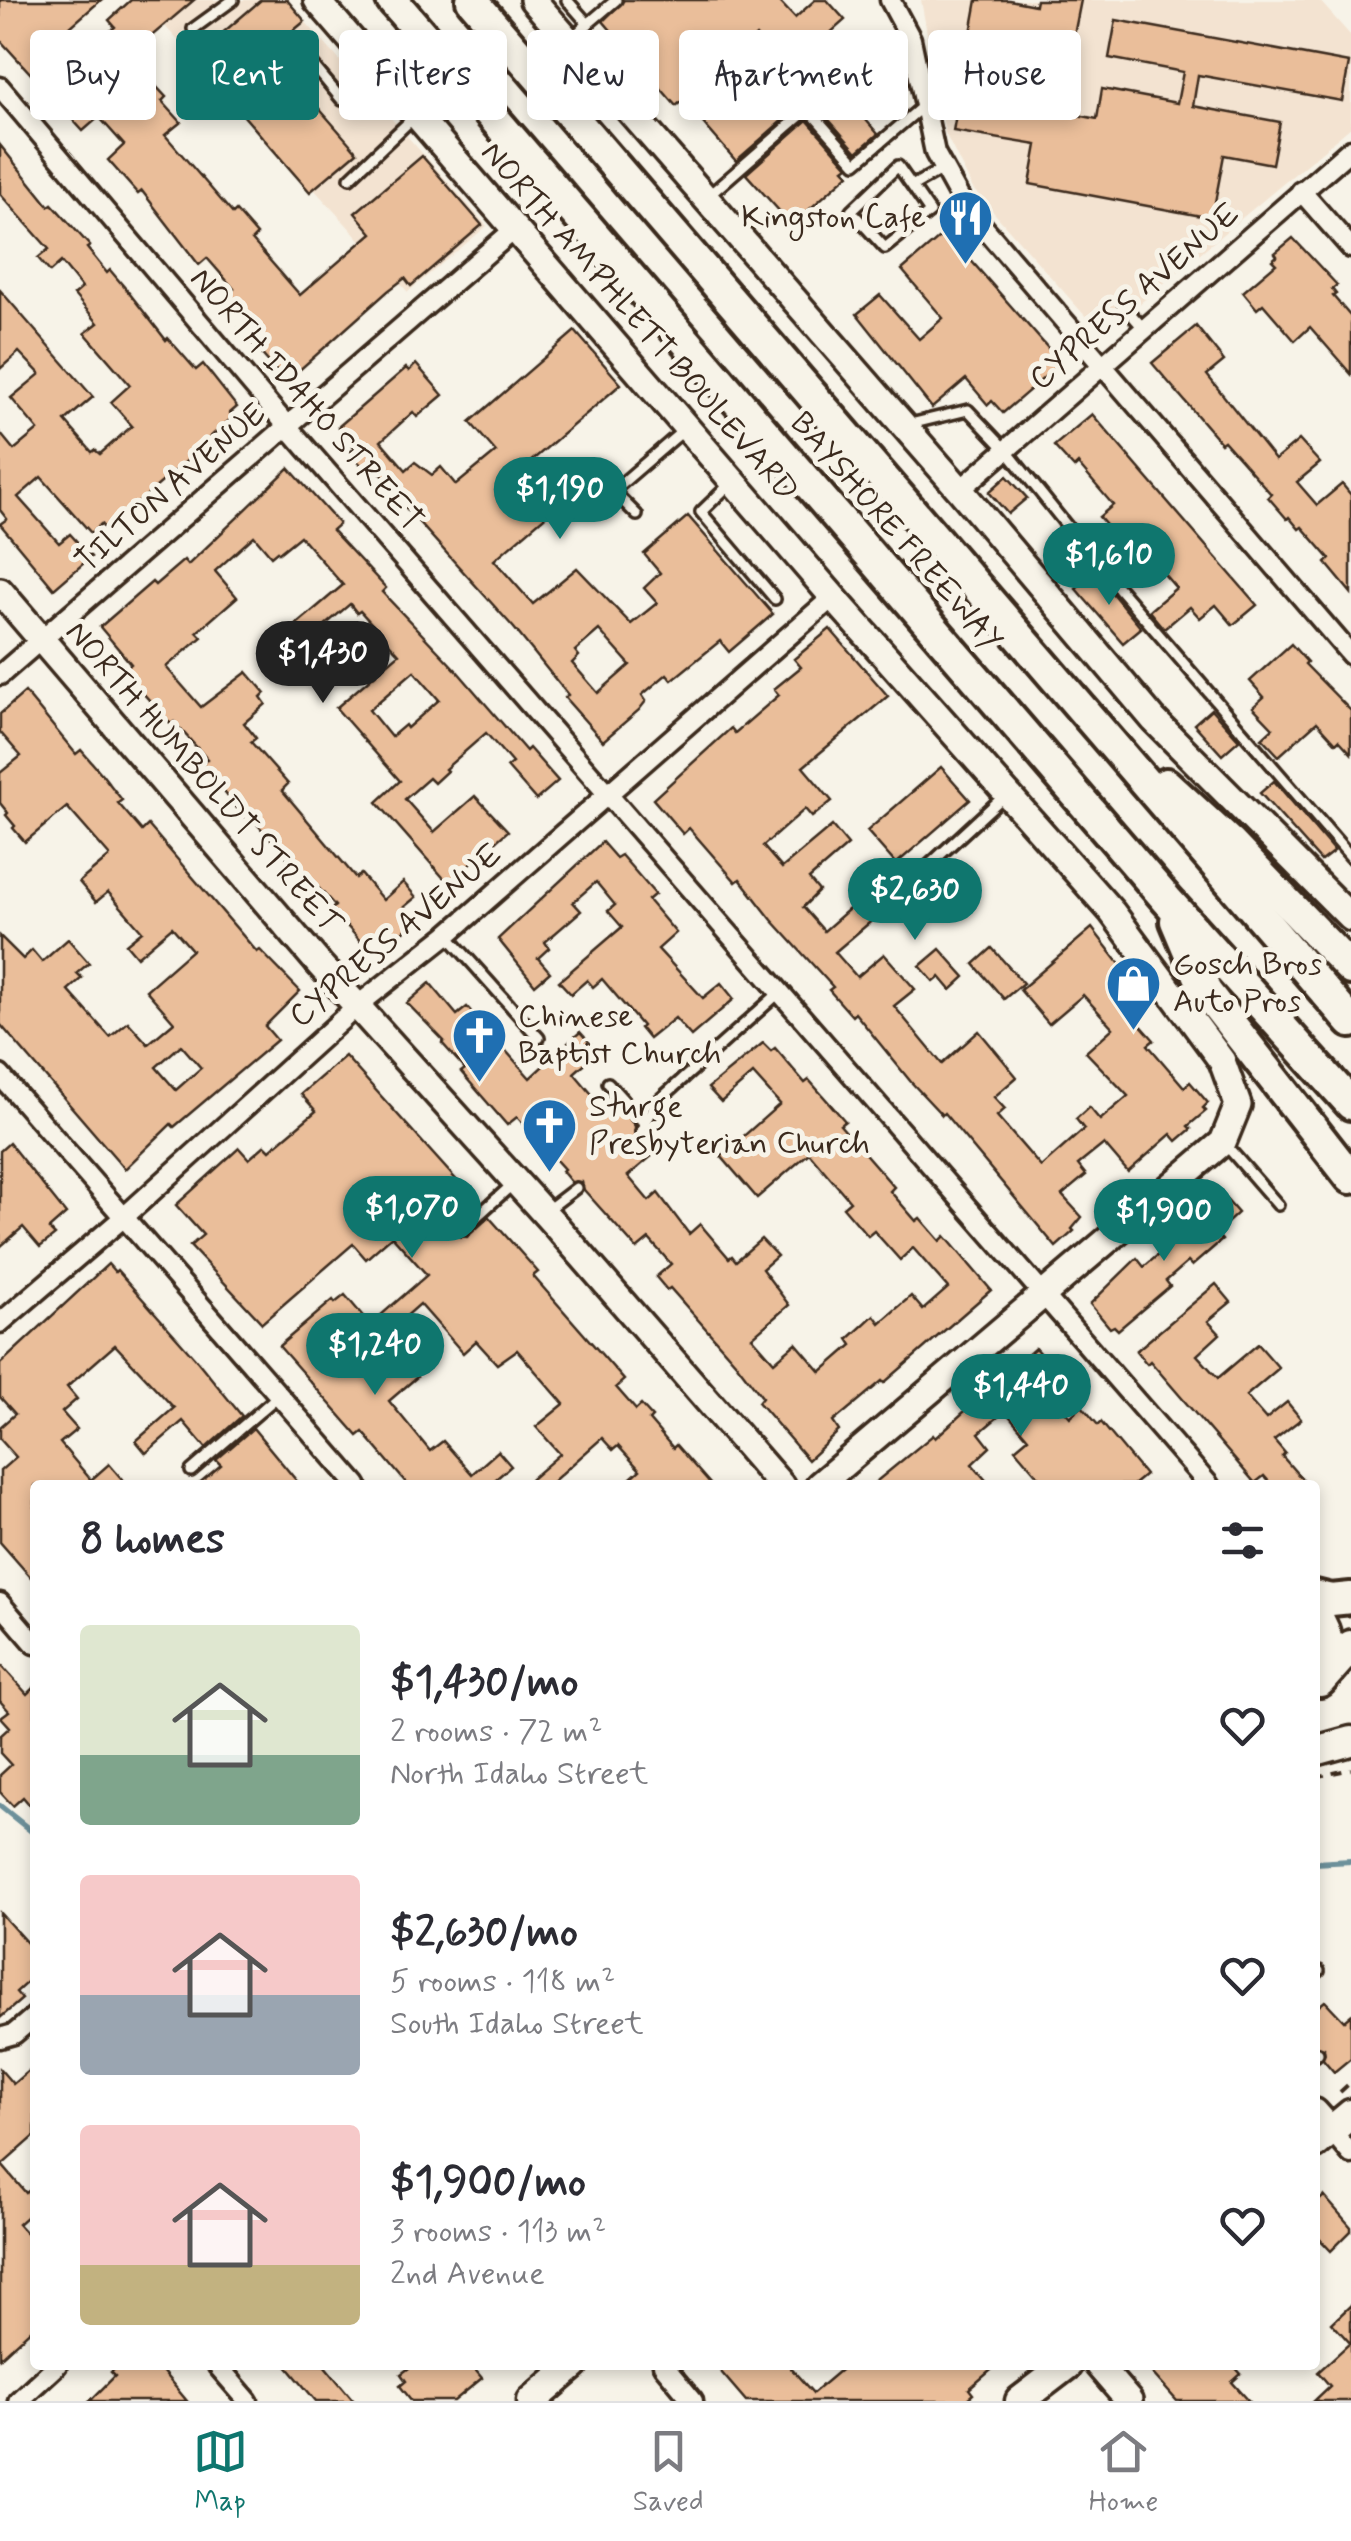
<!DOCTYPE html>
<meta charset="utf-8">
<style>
body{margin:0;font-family:Mynerve,sans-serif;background:#f7f7f7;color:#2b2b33;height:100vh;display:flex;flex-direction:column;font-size:38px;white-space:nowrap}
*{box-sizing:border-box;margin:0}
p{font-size:32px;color:#7c7c81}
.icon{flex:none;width:55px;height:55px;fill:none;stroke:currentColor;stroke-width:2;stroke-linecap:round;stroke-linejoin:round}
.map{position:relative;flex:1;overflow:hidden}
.side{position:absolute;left:30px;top:1480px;width:1290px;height:890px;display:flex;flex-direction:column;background:#fff;border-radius:10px;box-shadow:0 5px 15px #0003}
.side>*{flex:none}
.top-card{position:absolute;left:30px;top:30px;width:1292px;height:90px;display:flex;gap:20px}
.price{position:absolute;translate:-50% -85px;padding:0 22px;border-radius:35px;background:#0f766e;color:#fff;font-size:32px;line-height:65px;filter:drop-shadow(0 2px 5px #0008)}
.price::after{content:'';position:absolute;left:50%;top:60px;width:30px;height:22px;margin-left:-15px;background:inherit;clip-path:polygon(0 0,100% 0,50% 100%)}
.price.current{background:#222;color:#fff}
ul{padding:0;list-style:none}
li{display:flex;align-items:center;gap:30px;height:250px;padding:0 50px}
li span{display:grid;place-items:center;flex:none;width:280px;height:200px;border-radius:10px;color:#555}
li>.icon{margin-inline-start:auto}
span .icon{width:120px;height:120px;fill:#fffc;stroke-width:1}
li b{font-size:42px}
h2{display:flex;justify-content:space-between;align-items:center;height:120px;padding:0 50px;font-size:42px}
.pill{padding:0 35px;border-radius:10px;background:#fff;box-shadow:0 5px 15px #0003;font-size:35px;line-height:90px}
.pill.current{background:#0f766e;color:#fff}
.tabs{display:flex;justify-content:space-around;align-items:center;height:140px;border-top:2px solid #e1e1e2;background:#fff;font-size:28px;color:#7c7c81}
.tabs a{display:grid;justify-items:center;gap:5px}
.tabs .current{color:#0f766e}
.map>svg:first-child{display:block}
.built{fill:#f3e3d1}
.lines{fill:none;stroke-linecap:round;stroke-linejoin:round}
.stream{stroke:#6d919b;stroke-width:6}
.building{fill:#eabe9a;stroke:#3b2a1e;stroke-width:2.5;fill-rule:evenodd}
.lane-casing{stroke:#3b2a1e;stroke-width:16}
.street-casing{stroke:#3b2a1e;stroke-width:25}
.secondary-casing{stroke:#3b2a1e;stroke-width:32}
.primary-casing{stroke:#3b2a1e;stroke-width:35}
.highway-casing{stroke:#3b2a1e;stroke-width:38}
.path{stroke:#3b2a1e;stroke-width:4;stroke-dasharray:10 8;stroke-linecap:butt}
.lane{stroke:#f7f3e8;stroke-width:9}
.street{stroke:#f7f3e8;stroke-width:18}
.secondary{stroke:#f7f3e8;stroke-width:25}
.primary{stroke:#f7f3e8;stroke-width:28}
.highway{stroke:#f7f3e8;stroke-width:30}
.labels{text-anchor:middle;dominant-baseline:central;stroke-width:10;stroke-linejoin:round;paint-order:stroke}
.poi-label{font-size:32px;fill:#3b2a1e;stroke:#f7f3e8;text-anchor:start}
.street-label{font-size:32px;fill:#3b2a1e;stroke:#f7f3e8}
</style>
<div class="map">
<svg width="1351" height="2401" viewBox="0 0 1351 2401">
<rect width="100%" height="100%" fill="#f7f3e8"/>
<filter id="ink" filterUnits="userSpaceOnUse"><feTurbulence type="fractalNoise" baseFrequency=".01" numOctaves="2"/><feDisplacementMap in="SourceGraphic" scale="20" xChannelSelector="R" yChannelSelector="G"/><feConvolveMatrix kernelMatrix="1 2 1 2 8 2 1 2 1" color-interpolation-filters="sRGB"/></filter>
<g filter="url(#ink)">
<g class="built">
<path d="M141,0H286L487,226L408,292Z"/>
<path d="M921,0H1319L1351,36V127L1102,335L973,189L945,133Z"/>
</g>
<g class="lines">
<g class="stream">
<path d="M0,1806L35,1834"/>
<path d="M1315,1863L1351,1861"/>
</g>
</g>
<g class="building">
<path d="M0,0H101L46,48L66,70L115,27L109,20L131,0H194L128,56L166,97L162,101L181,122L165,135L233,214L236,211L257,235L252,240L300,295L372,233L355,213L422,156L482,225L411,286L405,278L388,291L286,382L239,328L248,321L226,296L234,289L207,258L199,265L142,191L138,194L108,160L124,145L99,117L83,131L0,40Z"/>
<path d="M261,0H287L305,21L269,51L357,152L310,192L223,92L228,89L198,54Z"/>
<path d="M624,0H778L795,18L815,0H827L845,20L820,42L874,101L860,113L878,134L857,152L756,36L731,59L784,119L736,161L683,100L676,106L603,21Z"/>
<path d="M977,0H1009L1035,5L1036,0H1081L1059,111L1097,119L1102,89L1177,103L1183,72L1109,58L1116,20L1349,63L1342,101L1198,75L1193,106L1280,122L1272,164L1224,155L1212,218L1030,184L1037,145L953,131Z"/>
<path d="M807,120L848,166L844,169L849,174L792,225L746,174Z"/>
<path d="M0,145L49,206L52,204L90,246L87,248L107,273L110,270L126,289L166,340L168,338L196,370L203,364L237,407L230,413L233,417L210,437L212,439L111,526L109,524L104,528L101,524L91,533L41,477L18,497L59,543L70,534L91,557L54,589L0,524L7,519L0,510V433L14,450L38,430L11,398L40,374L19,352L0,369V290L93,397L65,421L92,452L95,450L100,454L132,426L111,402L130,385L85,333L98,323L74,295L82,288L61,262L50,272L38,258L49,249L0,194Z"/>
<path d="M946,232L1061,363L1003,413L992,401L988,405L966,379L932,408L857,314L880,295L919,339L943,318L902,270Z"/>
<path d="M1293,238L1337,285L1332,289L1336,294L1333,296L1351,317V374L1310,327L1295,341L1263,304L1257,309L1243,292L1276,264L1272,260L1277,256L1275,253Z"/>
<path d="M1196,326L1224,361L1207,375L1275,460L1299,440L1320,463L1297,482L1317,505L1342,484L1351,495V593L1326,563L1330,559L1302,527L1299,529L1289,517L1287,519L1268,497L1271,494L1224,441L1221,443L1152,363Z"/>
<path d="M575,331L621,384L515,475L549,513L494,560L533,604L577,568L631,624L657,603L644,588L660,573L644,554L688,516L773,614L729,652L720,641L672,680L667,674L642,695L646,701L639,710L603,741L565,698L568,695L514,628L396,497L399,494L378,470L372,475L356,460L351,451L355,448L338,427L406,368L409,371L416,364L443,395L417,417L413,412L381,441L406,470L415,462L432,475L441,467L456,485L496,452L470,422ZM599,630L630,665L598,693L572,663L579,656L575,651Z"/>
<path d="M1092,414L1257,605L1233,625L1216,605L1200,618L1190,607L1164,629L1149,611L1176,588L1150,558L1123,581L1107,562L1125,547L1099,517L1113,505L1078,464L1074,468L1054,446Z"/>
<path d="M289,468L339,524L332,530L386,588L382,592L457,671L526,751L529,748L558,781L536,800L507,767L512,763L486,733L445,769L447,771L434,783L429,778L405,799L434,832L475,796L508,831L448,883L377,802L400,781L336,708L399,654L360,611L357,613L350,604L324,626L337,640L303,670L278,640L343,585L300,536L279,553L277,551L271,556L254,536L215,571L237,597L197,632L202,637L166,667L201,707L247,672L265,693L261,697L266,704L244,723L256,738L251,742L288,784L282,790L356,878L361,874L383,900L403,882L416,897L404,907L411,915L407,919L412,924L392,942L389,939L385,942L375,932L362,943L332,909L335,906L315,884L308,881L248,814L244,817L202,764L207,759L174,722L171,724L140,690L136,693L120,674L131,664L100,627L152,582L155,585L184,560L188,565ZM414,671L439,700L407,728L405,725L391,737L369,710Z"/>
<path d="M1007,476L1027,498L1008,514L989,492Z"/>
<path d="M1095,573L1141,628L1123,643L1076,589Z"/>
<path d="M830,629L888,696L803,767L832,801L812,817L805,809L763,846L782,868L832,826L848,845L809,879L819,891L803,907L824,931L881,881L903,906L888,919L882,912L835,952L857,977L884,954L915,989L894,1006L942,1064L979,1031L1017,1077L994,1097L1005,1109L997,1116L1041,1167L1084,1129L1076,1119L1089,1107L1100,1120L1128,1096L1086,1052L1113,1028L1083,995L1049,1024L1020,990L1092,928L1147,999L1130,1013L1154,1040L1148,1045L1184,1087L1190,1082L1208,1103L1203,1108L1206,1111L1188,1126L1191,1129L1177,1141L1171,1134L1128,1172L1104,1144L1078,1165L1086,1175L1062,1195L1082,1217L1072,1229L1074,1231L1056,1247L944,1113L942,1115L911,1082L855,1013L852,1016L829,990L833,987L772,920L740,879L736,882L689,828L683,834L653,799L731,728L735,733L779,695L774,689L801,667L794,659Z"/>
<path d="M1291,644L1307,662L1305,664L1351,711V753L1339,740L1336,743L1317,722L1279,756L1262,738L1273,728L1253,707L1264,697L1250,681Z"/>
<path d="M25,692L76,754L81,750L101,773L122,800L118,803L142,831L148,825L257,952L260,950L300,991L265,1026L277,1040L174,1127L171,1124L125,1169L0,1024V936L23,959L32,950L42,962L68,939L89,963L77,973L82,978L68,990L110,1037L128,1022L148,1044L174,1022L146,990L192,950L172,927L137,957L126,944L142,931L108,892L96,902L79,882L110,856L67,807L25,842L13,828L15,826L6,815L8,813L0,803V773L21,756L0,732V714ZM181,1045L201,1068L176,1090L156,1067Z"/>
<path d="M1211,709L1239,740L1222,755L1194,724Z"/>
<path d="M941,767L970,800L896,864L867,831Z"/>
<path d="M1274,781L1334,851L1321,861L1260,793Z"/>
<path d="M602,842L616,858L621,855L655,894L648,900L676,933L658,949L703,998L721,983L734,999L691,1036L675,1018L649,1039L640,1028L642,1026L602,979L593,987L587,980L571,994L559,981L622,927L608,911L615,905L596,882L573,902L581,911L545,942L549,948L538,958L550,972L535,985L498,939Z"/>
<path d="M992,948L1023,983L1004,999L974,964Z"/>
<path d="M940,949L965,977L951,990L940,977L934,982L920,966Z"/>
<path d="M430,983L457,1015L467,1007L530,1078L580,1032L598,1052L574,1073L596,1099L603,1093L626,1115L635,1126V1137L653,1155L628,1176L649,1201L658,1193L689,1234L700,1224L729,1258L732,1256L736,1261L761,1239L777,1256L762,1269L789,1305L752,1337L774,1362L796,1343L821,1372L852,1345L848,1339L874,1315L880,1323L911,1296L923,1310L948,1288L913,1248L900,1260L874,1231L868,1236L843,1207L850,1201L809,1153L757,1198L721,1156L780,1104L753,1074L721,1102L708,1088L763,1043L771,1051L775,1048L805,1083L809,1080L845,1121L840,1125L894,1187L890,1191L916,1221L920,1218L940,1241L945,1236L991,1290L884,1383L882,1381L833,1422L839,1431L808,1460L758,1402L762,1397L736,1363L670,1288L667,1290L656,1277L671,1264L649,1239L637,1249L584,1190L582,1182H571L562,1171L564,1169L517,1117L507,1125L461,1072L465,1069L442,1043L444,1041L407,1003Z"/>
<path d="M345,1056L478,1204L456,1225L455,1235L467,1237L489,1217L538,1272L533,1276L624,1380L616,1387L636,1410L641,1405L652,1417L649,1420L673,1448L676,1445L711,1485H623L640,1470L618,1446L613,1450L602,1438L549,1485H524L560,1454L536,1427L564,1404L517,1350L497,1364L476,1341L463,1353L420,1304L385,1335L373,1322L427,1275L392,1236L366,1259L353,1244L262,1323L190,1246L203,1235L176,1205L239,1148L249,1159L265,1145L270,1150L316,1111L301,1094Z"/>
<path d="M9,1143L66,1214L49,1229L55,1235L40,1247L23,1227L0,1247V1151Z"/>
<path d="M1217,1189L1238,1213L1216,1233L1222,1240L1192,1266L1188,1262L1166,1281L1170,1286L1118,1330L1114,1326L1110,1328L1090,1304L1137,1258L1144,1267L1172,1243L1170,1241L1199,1216L1194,1210Z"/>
<path d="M108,1264L115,1272L117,1270L194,1357L242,1416L206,1448L183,1421L146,1453L136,1441L174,1408L115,1345L67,1387L77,1399L62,1412L77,1429L60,1443L91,1480L109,1464L127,1485H35V1582L0,1542V1471L16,1457L0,1439V1427L15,1414L0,1397V1364Z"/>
<path d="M1216,1284L1231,1302L1208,1321L1220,1334L1197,1355L1218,1378L1258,1344L1279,1368L1246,1396L1266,1419L1287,1402L1301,1419L1274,1440L1285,1453L1282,1456L1307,1485H1272L1264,1476L1255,1483L1150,1361L1147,1364L1136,1351Z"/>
<path d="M345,1295L379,1335L355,1356L376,1379L401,1358L417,1377L389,1401L430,1451L443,1441L472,1474L498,1451L511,1466L489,1485H408L363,1432L358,1436L279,1346L333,1300L335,1303Z"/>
<path d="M1035,1348L1056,1372L1042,1384L1070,1417L1082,1406L1098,1425L1101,1422L1145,1475L1133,1485H1027L1038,1476L1015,1449L1028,1438L1005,1411L979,1433L990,1447L972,1464L990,1485H872L933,1435L935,1438Z"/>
<path d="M253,1428L300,1485H197L221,1465L216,1460Z"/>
<path d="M0,1664L27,1694L35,1686V1811L23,1797L13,1806L0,1792V1775L11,1765L0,1753V1736L10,1727L1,1717L9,1711L0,1701Z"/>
<path d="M0,1913L28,1944L35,1938V1975L16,1992L22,1999L0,2018Z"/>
<path d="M1325,2001L1344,2021L1351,2015V2058L1334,2072L1323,2059L1324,2048L1315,2046V2009Z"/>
<path d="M35,2065V2136L2,2165L26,2193L35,2186V2209L18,2224L35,2243V2326L0,2358V2069L13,2084Z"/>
<path d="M1324,2196L1351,2227V2231L1331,2251L1315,2234V2204Z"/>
<path d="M1351,2305V2401H1314L1330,2386L1318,2372L1350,2343L1332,2323Z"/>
<path d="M120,2365H157L187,2401H90L115,2376L111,2372Z"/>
<path d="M286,2365H324L354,2401H316Z"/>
<path d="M413,2365H471L482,2378L454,2401H412L400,2386L406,2381L401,2374Z"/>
<path d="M715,2365H788L813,2393L846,2365H997L969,2389L973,2394L965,2401H746Z"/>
<path d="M1145,2365H1233L1241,2374L1232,2382L1249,2401H1177Z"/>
</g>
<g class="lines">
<defs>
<g id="lane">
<path d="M567,0L588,24"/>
<path d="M193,29L233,0"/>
<path d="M569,40L616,0"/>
<path d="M304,54L342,100L375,71"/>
<path d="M350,178L415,116"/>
<path d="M912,186L930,212L885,248L851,211L898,166L912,186L944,168"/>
<path d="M706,198L808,109L856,163L923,106"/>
<path d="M1124,306L1144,329"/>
<path d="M906,425L968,410L1006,450L1091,556L1351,857"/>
<path d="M731,483L701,512L775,599"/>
<path d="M637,515L613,491L685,429"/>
<path d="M927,867L1005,795"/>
<path d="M447,935L539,1038"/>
<path d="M608,1083L645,1124"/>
<path d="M641,1132L656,1103L780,992"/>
<path d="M1225,1144L1278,1205"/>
<path d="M546,1211L576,1188"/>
<path d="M462,1230L514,1183"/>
<path d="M191,1471L279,1395"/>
<path d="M1315,1974L1319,1971"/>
<path d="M1315,2056L1318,2053"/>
</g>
<g id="street">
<path d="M890,0L911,39L935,153L962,202L1351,655"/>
<path d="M0,87L288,427L1209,1485"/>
<path d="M1301,191L1351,248"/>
<path d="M960,490L1351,149"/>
<path d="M0,675L516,228"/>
<path d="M0,1075L357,1485"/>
<path d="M0,1323L124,1217L357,1006L447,935L833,597"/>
<path d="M0,1603L35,1644"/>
<path d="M0,2038L14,2034L35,2016"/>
<path d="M1331,2130L1351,2154"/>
<path d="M217,2365L248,2401"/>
<path d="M663,2365L693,2401"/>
<path d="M18,2401L57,2365"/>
</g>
<g id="secondary">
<path d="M317,0L833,597L1112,912L1222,1061L1238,1105L1223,1142L819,1485"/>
<path d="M533,0L960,490L1154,720L1351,918"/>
<path d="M0,591L320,965L556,1226L781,1485"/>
<path d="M1315,2112L1331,2130"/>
<path d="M1098,2365L1129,2401"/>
</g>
<g id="primary">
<path d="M1315,1612C1330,1634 1335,1658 1320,1680"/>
<path d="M1315,1751L1351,1741"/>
<path d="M1315,2144L1351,2114"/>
<path d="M532,2401L574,2365"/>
<path d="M1020,2401L1067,2365"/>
</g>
<g id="highway">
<path d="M392,0L1167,900L1351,1104"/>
<path d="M472,0L1351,1022"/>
<path d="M1166,784L1230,843L1351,969"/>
<path d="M1176,921L1206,992L1351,1178"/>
<path d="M1315,1596L1331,1600L1351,1598"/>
<path d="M1320,1681L1351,1646"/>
</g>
</defs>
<use href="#lane" class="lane-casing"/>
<use href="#street" class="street-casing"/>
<use href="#secondary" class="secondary-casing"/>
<use href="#primary" class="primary-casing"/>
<use href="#highway" class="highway-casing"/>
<g class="path">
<path d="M1315,1777L1351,1769"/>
<path d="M1340,2092L1351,2082"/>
</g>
<use href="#lane" class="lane"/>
<use href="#street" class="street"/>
<use href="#secondary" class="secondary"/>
<use href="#primary" class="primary"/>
<use href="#highway" class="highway"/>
</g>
</g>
<defs>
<symbol id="restaurant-pin" viewBox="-11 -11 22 30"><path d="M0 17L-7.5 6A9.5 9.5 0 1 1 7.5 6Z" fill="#1f6fb2" stroke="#f7f3e8"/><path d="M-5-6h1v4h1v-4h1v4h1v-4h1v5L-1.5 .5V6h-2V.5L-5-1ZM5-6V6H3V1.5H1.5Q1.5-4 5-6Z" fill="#fff"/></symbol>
<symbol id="shop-pin" viewBox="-11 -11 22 30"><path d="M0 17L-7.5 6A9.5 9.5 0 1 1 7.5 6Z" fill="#1f6fb2" stroke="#f7f3e8"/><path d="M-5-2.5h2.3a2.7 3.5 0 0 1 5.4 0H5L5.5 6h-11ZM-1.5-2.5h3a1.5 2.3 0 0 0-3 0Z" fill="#fff"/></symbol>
<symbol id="church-pin" viewBox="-11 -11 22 30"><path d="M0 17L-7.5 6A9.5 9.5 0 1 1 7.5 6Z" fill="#1f6fb2" stroke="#f7f3e8"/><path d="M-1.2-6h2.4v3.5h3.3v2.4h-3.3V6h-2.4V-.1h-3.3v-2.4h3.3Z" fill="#fff"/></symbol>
</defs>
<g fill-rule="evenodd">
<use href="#restaurant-pin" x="934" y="186" width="63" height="86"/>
<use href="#shop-pin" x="1102" y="952" width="63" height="86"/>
<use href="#church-pin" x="448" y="1004" width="63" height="86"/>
<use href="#church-pin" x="518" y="1094" width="63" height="86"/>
</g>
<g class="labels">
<g class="poi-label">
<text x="926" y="218" text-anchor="end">Kingston Cafe</text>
<text x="1173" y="965">Gosch Bros<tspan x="1173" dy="37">Auto Pros</tspan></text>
<text x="518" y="1017">Chinese<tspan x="518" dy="37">Baptist Church</tspan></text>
<text x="589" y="1107">Sturge<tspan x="589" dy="37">Presbyterian Church</tspan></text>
</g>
<g class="street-label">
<text transform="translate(1135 297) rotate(-41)">CYPRESS AVENUE</text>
<text transform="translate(639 322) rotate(49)">NORTH AMPHLETT BOULEVARD</text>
<text transform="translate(306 400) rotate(49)">NORTH IDAHO STREET</text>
<text transform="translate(171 488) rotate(-41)">TILTON AVENUE</text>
<text transform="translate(896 532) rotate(49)">BAYSHORE FREEWAY</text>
<text transform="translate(203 778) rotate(49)">NORTH HUMBOLDT STREET</text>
<text transform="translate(396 936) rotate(-40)">CYPRESS AVENUE</text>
</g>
</g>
</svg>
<b class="price" style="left:560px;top:542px">$1,190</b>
<b class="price" style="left:1109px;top:608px">$1,610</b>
<b class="price current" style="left:323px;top:706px">$1,430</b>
<b class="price" style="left:915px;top:943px">$2,630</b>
<b class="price" style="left:412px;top:1261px">$1,070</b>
<b class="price" style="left:1164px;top:1264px">$1,900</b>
<b class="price" style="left:375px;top:1398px">$1,240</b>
<b class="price" style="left:1021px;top:1439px">$1,440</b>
<div class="top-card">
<a class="pill">Buy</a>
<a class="pill current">Rent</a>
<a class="pill">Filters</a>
<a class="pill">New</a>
<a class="pill">Apartment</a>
<a class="pill">House</a>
</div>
<section class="side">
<h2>8 homes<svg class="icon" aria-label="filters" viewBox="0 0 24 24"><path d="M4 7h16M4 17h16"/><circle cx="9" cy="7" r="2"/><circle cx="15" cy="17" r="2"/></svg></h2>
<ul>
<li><span style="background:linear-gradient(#dfe7d0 65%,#7fa58c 0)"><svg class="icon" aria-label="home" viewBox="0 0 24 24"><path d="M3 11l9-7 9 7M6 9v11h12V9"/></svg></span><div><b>$1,430/mo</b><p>2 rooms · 72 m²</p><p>North Idaho Street</p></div><svg class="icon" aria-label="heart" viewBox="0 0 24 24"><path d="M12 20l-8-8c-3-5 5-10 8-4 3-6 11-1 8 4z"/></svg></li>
<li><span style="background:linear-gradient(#f6c9c9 60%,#9aa5b1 0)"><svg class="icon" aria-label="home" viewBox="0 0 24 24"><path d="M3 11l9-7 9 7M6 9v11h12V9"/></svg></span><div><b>$2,630/mo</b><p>5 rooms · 118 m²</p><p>South Idaho Street</p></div><svg class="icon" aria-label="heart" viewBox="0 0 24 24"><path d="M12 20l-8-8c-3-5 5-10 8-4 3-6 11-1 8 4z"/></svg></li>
<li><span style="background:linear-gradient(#f6c9c9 70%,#c2b280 0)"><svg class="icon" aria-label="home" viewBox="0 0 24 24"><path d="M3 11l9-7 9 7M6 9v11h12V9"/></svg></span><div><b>$1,900/mo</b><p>3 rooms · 113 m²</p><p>2nd Avenue</p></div><svg class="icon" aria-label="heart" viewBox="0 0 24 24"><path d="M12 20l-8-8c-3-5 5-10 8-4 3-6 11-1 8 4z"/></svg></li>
</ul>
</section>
</div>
<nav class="tabs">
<a class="current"><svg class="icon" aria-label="map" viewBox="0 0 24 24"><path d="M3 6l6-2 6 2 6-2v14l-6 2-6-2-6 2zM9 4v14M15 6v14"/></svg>Map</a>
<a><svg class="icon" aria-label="saved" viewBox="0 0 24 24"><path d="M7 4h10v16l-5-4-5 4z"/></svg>Saved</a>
<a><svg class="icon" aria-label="home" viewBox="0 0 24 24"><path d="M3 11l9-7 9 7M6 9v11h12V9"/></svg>Home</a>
</nav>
